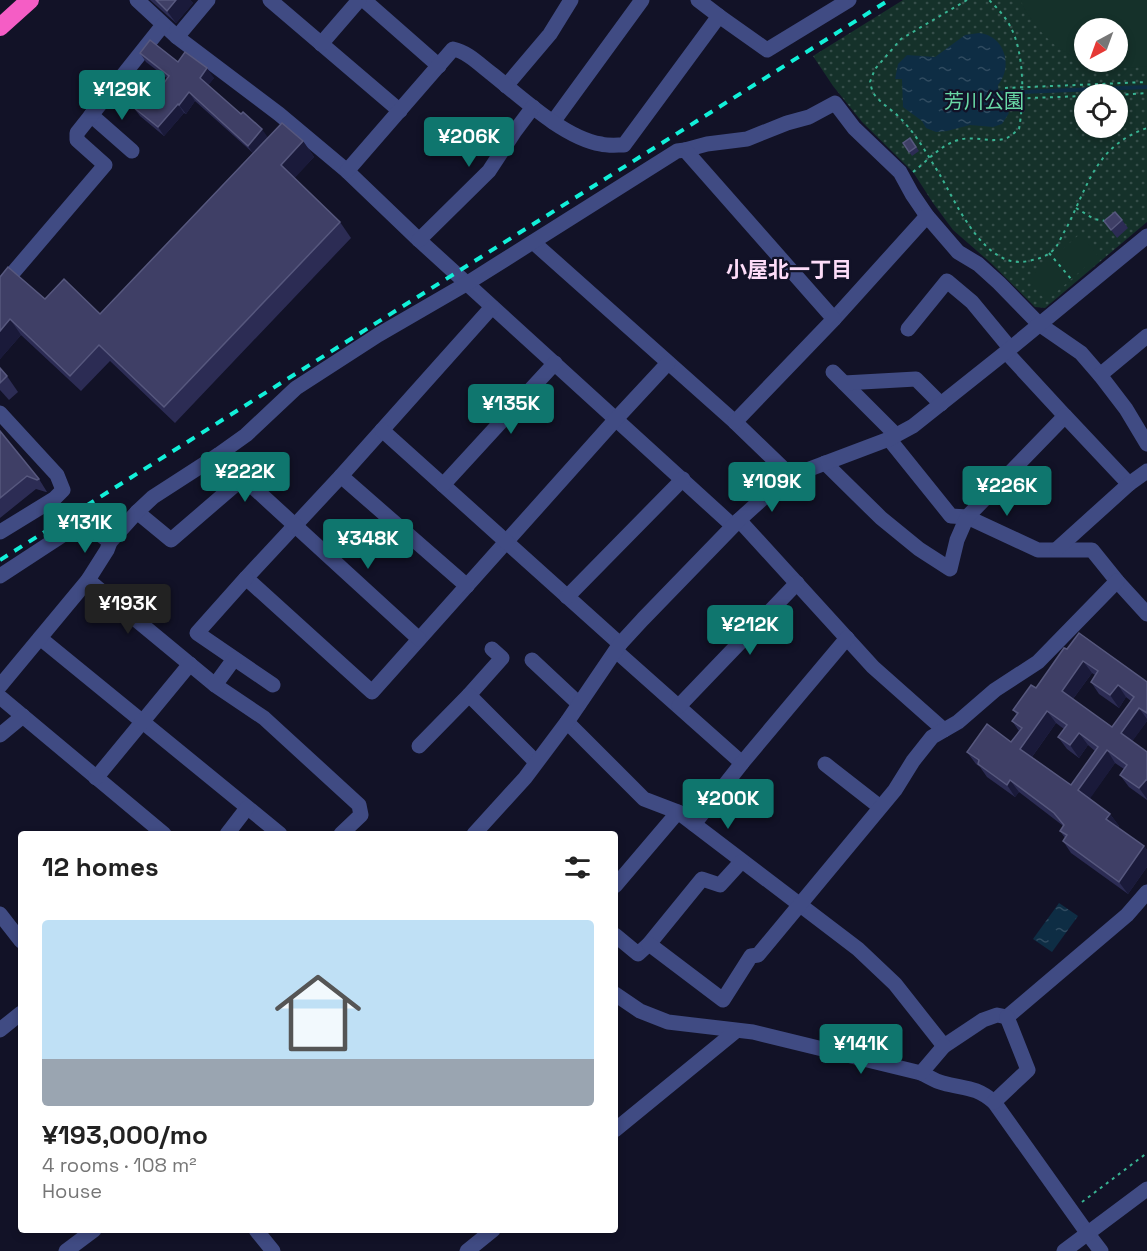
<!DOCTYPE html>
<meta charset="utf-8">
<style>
body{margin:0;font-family:"Space Grotesk","Noto Sans JP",sans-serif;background:#f6f6f6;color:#222;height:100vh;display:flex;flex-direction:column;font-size:22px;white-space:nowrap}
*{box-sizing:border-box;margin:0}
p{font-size:20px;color:#767676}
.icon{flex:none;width:33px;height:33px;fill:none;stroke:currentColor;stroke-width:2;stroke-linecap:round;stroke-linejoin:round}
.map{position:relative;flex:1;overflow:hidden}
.drawer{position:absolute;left:18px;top:831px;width:600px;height:402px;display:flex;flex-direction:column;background:#fff;border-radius:6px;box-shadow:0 3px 9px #0003}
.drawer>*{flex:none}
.needle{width:39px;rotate:221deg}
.fabs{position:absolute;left:1074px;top:18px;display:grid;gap:12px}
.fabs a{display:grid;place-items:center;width:54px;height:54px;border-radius:50%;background:#fff;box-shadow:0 3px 9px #0003;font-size:30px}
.price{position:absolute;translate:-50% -51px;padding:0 14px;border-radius:6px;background:#0f766e;color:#fff;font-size:20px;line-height:39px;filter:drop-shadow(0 2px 3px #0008)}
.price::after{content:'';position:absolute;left:50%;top:36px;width:18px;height:14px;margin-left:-9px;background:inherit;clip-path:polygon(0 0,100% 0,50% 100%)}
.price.active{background:#222;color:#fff}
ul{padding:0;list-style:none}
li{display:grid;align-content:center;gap:12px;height:318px;padding:0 24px}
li+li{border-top:2px solid #e0e0e0}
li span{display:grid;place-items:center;height:186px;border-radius:6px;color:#555}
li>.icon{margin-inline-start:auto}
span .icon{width:108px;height:108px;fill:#fffc;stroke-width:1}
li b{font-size:26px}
h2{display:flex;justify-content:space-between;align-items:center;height:72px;padding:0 24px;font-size:26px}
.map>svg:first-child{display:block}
.park{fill:url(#park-dots);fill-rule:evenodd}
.pitch{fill:#15312a;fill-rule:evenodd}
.water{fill:url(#water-ripples)}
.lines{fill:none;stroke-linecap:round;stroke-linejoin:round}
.stream{stroke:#0e2d44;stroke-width:4}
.path{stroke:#38b392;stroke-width:2;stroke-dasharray:3 4.5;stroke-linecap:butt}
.minor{stroke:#404b83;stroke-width:15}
.highway{stroke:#f55dc5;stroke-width:18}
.rail{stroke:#12f0d9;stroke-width:4;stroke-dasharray:9 8;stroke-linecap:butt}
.wall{fill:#2c2c54;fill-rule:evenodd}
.shaded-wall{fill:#1a1a3a}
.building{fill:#3f3f66;stroke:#57587e;stroke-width:1.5;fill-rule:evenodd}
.labels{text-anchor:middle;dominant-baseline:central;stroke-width:4.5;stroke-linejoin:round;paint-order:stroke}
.park-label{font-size:20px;fill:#69d9a6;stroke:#121227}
.neighbourhood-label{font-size:21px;font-weight:bold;fill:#fddcf8;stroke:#121227}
</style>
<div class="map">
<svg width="1147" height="1251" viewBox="0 0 1147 1251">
<defs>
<pattern id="park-dots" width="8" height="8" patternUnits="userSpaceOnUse" patternTransform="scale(1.5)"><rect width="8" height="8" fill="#15312a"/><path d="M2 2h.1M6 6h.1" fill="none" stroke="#364e4a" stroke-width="1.8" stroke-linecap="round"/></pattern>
<pattern id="water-ripples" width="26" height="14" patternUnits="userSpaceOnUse" patternTransform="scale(1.5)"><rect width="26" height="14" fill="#0e2d44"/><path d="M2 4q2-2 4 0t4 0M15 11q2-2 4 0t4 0" fill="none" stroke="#304b60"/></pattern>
</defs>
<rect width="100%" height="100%" fill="#121227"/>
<path class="park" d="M903,0H1147V222L1045,308L1035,307L992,264L953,230L933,203L913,172L862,122L833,86L813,56ZM1084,28H1118V62H1084ZM1084,94H1118V128H1084Z"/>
<g class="pitch">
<path d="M1021,0H1147V66C1104,73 1061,60 1035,24C1030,16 1023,9 1021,0ZM1084,28H1118V62H1084Z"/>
<path d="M1080,234L1098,256L1046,301L1028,279Z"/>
</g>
<g class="water">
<path d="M979,33C1004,35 1014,66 998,85L999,101L1009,113L1002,124L993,127L970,125L947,131L936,132L926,128L922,121L903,107L902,79H895L898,64L907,55L935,57L965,35Z"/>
<path d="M1059,903L1078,916L1052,952L1033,939Z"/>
</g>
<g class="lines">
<path class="stream" d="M998,93L1147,87"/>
<g class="path">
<path d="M967,0L901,39L875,69L870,82C871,86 872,91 874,94C881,104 893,110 901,119C917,135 928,156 940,175C957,205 986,271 1028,261C1039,259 1049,256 1056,247C1060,241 1063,233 1067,227C1089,183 1096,146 1147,128"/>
<path d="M1005,88L1147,82"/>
<path d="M1118,95L1147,93"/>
<path d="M1005,99L1084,96"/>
<path d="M913,172C927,161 939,147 955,141C973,134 992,144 1007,138C1011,136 1015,132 1019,129C1024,100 1025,53 1010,26C1005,16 997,8 989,0"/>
<path d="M1076,208L1094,219L1105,221"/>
<path d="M1049,253L1072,280"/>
<path d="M1082,1202L1147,1153"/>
</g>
<g class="minor">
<path d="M137,0L177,37L279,114L347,171L419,240L733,526"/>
<path d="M270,0L400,111"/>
<path d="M364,0L439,66"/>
<path d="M719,16L767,50L849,0"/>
<path d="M177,37L208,0"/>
<path d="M321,44L359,0"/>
<path d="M506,86L550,34L571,0"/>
<path d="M91,115L132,151"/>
<path d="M553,122L642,0"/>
<path d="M685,150L707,144L747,139L787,123L809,117L835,103L854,128L900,172L912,194L927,216L958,252L978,264L999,283L1039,324L1081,353L1100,375"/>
<path d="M347,171L453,49C468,52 480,65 492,74C521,97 564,138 601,144C608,146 617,145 624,145L719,16L698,0"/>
<path d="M419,240L489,171L515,131L533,107"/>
<path d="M533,242L735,422L791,476"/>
<path d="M0,288L105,165L77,140V133L163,25"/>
<path d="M492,307L341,476L246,578L372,692L616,419L668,363"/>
<path d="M834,319L927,216"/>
<path d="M908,329L947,281L972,302L1010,348"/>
<path d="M1147,336L1100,375L1126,409L1147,444"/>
<path d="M1006,352L1065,416"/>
<path d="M833,372L896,435"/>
<path d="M844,383L916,379L941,404"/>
<path d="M0,413L57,475L63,490L54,499L0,532"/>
<path d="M382,430L620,644"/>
<path d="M889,439L951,516L967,517L1038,550H1092L1117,581L1147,614"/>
<path d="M218,455L419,639"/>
<path d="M825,463L881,518L919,549L950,569L957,540L967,517L1065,416L1129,484"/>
<path d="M341,476L467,586"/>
<path d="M443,485L555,363"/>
<path d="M137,512L171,540L243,478"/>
<path d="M739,520L873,667L944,730"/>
<path d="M1057,549L1129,484L1147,471"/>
<path d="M0,576L78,525L90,527L110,542"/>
<path d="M246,578L197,633L273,685"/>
<path d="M88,580L215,685L264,718L359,805L361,815L341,834"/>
<path d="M567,597L683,479"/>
<path d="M40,638L280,834"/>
<path d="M616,651L742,763"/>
<path d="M532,660L579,704"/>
<path d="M215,685L234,659"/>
<path d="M0,686L88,580L107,550L110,542L137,512L153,497L218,455L246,435L296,388L378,335L466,284L677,151L685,150L834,319L735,422"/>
<path d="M469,695L502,658L492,649"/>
<path d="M0,697L164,834"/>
<path d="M679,706L797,583"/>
<path d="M567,722L644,799L678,812L858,949L895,984L944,1046L983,1020L997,1015L1007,1017"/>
<path d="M0,735L23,716"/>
<path d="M419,746L469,695L536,762"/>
<path d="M825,764L880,807"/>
<path d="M96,778L190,664"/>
<path d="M694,824L742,763L847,638"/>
<path d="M227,834L247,808"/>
<path d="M474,834L525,778L567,722L620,644L643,619L739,520L783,480L791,476L889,439L913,426L1006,352L1147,236"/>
<path d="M615,886L678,812"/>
<path d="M0,914L21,941"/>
<path d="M615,935L638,954L649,944L702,879L720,885L741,862"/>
<path d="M649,944L723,1000L751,956L758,955L895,790L913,761L932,737L958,722L995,690L1038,662L1117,581"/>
<path d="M615,994L640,1011L668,1022L753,1032L921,1073C928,1076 935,1081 943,1083C965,1089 975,1086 994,1102L1088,1234L1101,1251"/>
<path d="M1007,1017L1127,915L1147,892"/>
<path d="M0,1030L21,1013"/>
<path d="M921,1073L944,1046"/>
<path d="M994,1102L1028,1070L1007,1017"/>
<path d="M615,1130L736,1031"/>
<path d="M256,1230L273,1251"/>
<path d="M66,1251L94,1230"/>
<path d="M467,1251L493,1230"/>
<path d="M1064,1251L1147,1189"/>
</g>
<path class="highway" d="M0,27L30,0"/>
<path class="rail" d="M0,560L889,0"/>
</g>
<g class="wall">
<path d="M150,0H190L193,3L176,23Z"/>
<path d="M140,53L178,62L214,78L208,85L268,138L303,141L314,157L294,178L340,222L351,238L175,423L110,361L81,391L21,335L0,359V277L45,299L100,314L253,153L195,101L186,114L184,113L164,136L140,116L133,107L151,101L167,78L146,62Z"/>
<path d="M910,138L919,151L912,156L903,143Z"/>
<path d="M1122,220L1128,228L1117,238L1104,221Z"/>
<path d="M0,368L7,376L18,392L9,400L0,390Z"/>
<path d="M0,431L39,479L47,492H46L36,489L0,518Z"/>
<path d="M1067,649L1147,682V721L1132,741L1147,752V800L1129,787L1120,775L1124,769L1115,763L1089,799L1110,814L1119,826L1118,828L1144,846L1147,850V867L1128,894L1071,853L1063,841L1065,838L1060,831L1063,827L1062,825L1019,792L1015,797L987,777L980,767L976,764L967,752L1011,742L1019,731L1012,721L1017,715L1013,710L1036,688ZM1092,673L1095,675L1091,682L1099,694L1119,708L1126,697L1131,701L1112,727L1073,699ZM1056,723L1064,729L1058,737L1067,749L1079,758L1088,745L1095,751L1071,785L1032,757Z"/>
</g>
<g class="shaded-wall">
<path d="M176,0H190L193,3L176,23L167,11Z"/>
<path d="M207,68L214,78L207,87L200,78Z"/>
<path d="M189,92L195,101L186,114L179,105Z"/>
<path d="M178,104L184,113L164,136L158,127Z"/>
<path d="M262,129L269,139L254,155L248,146Z"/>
<path d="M303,141L314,157L292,181L281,165Z"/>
<path d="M10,319L21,335L0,359V331Z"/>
<path d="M1083,661L1092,673L1070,703L1062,691Z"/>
<path d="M1118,685L1126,697L1119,708L1110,695Z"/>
<path d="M1139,708L1147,719V721L1129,746L1121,733Z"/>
<path d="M1047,711L1056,723L1029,761L1020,749Z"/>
<path d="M1079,733L1088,745L1079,758L1070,745Z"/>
<path d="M1107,750L1115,763L1087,803L1078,790Z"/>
<path d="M1010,780L1019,792L1015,797L1007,785Z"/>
<path d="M1146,780L1147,781V799L1139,788Z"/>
<path d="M1110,814L1119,826L1115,832L1106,819Z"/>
<path d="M1144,846L1147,850V867L1128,894L1119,882Z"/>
</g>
<g class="building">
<path d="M156,0H176L167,11Z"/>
<path d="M150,40L178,62L185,52L207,68L200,78L241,114L243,112L262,129L248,146L189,92L179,105L178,104L158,127L133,107L143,95L151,101L169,76L140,53Z"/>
<path d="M282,123L303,141L281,165L340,222L164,407L99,345L70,376L10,319L0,331V277L8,267L45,299L64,279L100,314Z"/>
<path d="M910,138L916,147L909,152L903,143Z"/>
<path d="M1115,212L1122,220L1111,230L1104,221Z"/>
<path d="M0,368L7,376L0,383Z"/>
<path d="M0,431L39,479L37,480L27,476L0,498Z"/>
<path d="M1079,633L1147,682V713L1139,708L1121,733L1147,752V780H1146L1139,788L1120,775L1127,765L1107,750L1078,790L1110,814L1106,819L1144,846L1119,882L1063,841L1067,835L1060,831L1064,825L1054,813L1010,780L1007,785L978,764L979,760L967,752L987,724L1011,742L1022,728L1012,721L1018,713L1013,710L1031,685L1036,688L1064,648L1067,649ZM1083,661L1098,671L1091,682L1110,695L1118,685L1134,697L1112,727L1062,691ZM1047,711L1067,725L1058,737L1070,745L1079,733L1098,747L1071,785L1020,749Z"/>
</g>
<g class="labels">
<g class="park-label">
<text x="984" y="101">芳川公園</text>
</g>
<g class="neighbourhood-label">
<text x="789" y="269">小屋北一丁目</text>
</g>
</g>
</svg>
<div class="fabs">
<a><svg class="needle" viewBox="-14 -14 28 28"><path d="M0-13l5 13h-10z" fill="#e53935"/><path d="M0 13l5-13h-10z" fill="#767676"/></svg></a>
<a><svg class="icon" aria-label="locate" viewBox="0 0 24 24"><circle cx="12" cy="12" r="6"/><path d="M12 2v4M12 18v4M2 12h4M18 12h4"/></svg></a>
</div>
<b class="price" style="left:122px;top:121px">¥129K</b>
<b class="price" style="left:469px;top:168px">¥206K</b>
<b class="price" style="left:511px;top:435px">¥135K</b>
<b class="price" style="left:245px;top:503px">¥222K</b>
<b class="price" style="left:772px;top:513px">¥109K</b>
<b class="price" style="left:1007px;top:517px">¥226K</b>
<b class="price" style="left:85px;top:554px">¥131K</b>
<b class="price" style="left:368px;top:570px">¥348K</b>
<b class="price active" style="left:128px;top:635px">¥193K</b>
<b class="price" style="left:750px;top:656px">¥212K</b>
<b class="price" style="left:728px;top:830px">¥200K</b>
<b class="price" style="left:861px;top:1075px">¥141K</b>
<section class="drawer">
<h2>12 homes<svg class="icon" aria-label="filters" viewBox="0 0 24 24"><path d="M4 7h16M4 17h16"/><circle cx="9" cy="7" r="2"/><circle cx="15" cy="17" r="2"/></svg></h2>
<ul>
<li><span style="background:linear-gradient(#bfe0f5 75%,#9aa5b1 0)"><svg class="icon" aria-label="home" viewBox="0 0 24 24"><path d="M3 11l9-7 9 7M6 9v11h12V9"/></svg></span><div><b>¥193,000/mo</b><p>4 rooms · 108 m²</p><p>House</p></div></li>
</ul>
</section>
</div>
